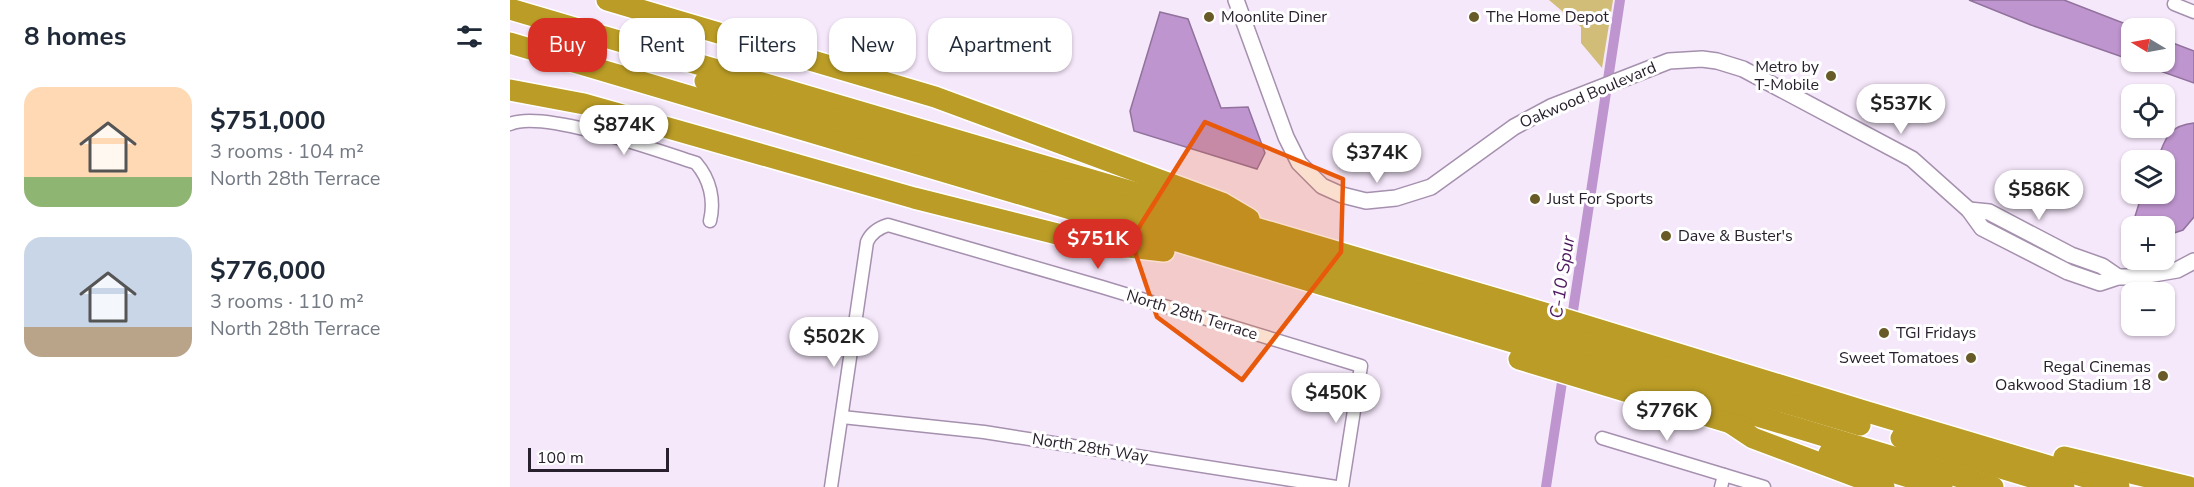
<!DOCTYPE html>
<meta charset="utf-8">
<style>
body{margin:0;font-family:"Nunito Sans",sans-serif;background:#f2f2f3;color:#1f2937;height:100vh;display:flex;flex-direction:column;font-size:22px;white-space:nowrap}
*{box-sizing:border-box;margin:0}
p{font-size:20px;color:#747a83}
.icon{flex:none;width:33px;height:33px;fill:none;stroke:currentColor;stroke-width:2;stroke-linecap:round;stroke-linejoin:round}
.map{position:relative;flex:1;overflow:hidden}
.side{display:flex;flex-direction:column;background:#fff;width:510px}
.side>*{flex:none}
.top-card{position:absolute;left:18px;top:18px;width:570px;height:54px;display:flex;gap:12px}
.needle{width:39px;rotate:280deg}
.tools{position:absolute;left:1611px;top:18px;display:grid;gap:12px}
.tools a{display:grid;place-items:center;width:54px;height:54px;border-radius:12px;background:#fff;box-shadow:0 2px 4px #0004;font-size:30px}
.scale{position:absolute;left:18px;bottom:15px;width:141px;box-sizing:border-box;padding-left:6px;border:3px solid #28202c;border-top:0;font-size:16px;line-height:21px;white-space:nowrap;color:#28202c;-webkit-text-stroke:4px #fff;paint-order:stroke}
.price{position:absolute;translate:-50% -51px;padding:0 14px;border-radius:21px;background:#fff;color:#222;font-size:20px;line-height:39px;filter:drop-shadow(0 2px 3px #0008)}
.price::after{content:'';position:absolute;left:50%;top:36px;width:18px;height:14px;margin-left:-9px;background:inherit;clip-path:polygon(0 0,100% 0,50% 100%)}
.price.on{background:#d93025;color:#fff}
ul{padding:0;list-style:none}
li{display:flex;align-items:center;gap:18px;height:150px;padding:0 24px}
li span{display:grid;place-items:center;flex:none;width:168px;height:120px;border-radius:18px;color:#555}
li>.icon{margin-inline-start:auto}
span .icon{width:72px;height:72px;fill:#fffc;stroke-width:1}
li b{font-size:26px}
h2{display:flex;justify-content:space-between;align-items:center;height:72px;padding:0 24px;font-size:26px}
.tag{padding:0 21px;border-radius:18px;background:#fff;box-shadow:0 2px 4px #0004;font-size:21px;line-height:54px}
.tag.on{background:#d93025;color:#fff}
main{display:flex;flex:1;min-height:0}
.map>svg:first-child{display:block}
.forest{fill:#d1bd77}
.water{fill:#be95ce;stroke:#91729d;stroke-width:1.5}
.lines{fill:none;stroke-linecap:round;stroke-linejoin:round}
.canal{stroke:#be95ce;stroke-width:10}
.minor-casing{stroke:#a590ae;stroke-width:15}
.tertiary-casing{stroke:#a590ae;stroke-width:18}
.motorway-casing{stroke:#fff;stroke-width:24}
.minor{stroke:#fff;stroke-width:12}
.tertiary{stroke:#fff;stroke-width:15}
.motorway{stroke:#ba9c26;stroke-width:21}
.marked{fill:#e8590c;fill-opacity:0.2;stroke:#e8590c;stroke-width:4.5;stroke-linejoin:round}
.poi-dot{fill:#695b28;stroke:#fff;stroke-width:2}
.labels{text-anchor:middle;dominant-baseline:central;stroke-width:6;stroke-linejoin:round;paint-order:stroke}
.poi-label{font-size:16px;fill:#28202c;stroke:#fff;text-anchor:start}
.street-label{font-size:16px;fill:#28202c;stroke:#fff}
.water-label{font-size:18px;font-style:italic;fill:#4d195e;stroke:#fff}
</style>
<main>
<section class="side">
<h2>8 homes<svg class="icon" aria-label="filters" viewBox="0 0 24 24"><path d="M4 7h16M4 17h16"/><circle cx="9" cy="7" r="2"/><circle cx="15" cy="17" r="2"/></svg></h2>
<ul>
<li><span style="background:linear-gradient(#ffd9b3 75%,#8fb573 0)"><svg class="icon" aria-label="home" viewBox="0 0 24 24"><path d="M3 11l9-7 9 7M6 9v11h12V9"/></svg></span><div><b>$751,000</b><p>3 rooms · 104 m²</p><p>North 28th Terrace</p></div></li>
<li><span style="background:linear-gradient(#c9d6e8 75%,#b9a48a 0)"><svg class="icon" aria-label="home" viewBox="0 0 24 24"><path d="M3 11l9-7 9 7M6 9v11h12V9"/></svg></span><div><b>$776,000</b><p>3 rooms · 110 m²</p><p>North 28th Terrace</p></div></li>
</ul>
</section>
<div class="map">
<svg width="1684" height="487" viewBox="0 0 1684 487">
<rect width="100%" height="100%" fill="#f6e8fb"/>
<path class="forest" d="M1039,0H1103L1092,68L1071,43V27Z"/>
<g class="water">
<path d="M1459,0H1554L1626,28H1622L1621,60L1521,25Z"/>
<path d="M650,12L678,19L711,108L738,107L755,153L747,169L624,131L620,111Z"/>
<path d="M1655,40L1684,51V83L1625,62H1654Z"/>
<path d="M1684,123V217L1673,230L1655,236L1654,226H1622L1632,194H1654V160H1647C1656,139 1657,126 1684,123Z"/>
</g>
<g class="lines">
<g class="canal">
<path d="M1061,324L1110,0"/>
<path d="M1036,487L1054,369"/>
</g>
<defs>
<g id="minor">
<path d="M1664,4L1684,12"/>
<path d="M0,124C33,109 149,151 186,163C200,179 205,200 200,221"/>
<path d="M332,417L474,432L826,487"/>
<path d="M1092,438L1254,487"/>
<path d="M321,487L357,242C361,233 368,228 378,225L592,287L851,366L832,487"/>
<path d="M1211,487L1214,475"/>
</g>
<g id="tertiary">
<path d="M726,0L776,137L789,163L812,186L832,195L856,201L886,198L921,187L1004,127L1041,107L1159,61L1192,59L1207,61L1233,69L1402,159L1459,210L1472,228L1558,272L1590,283L1608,277H1626L1667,270L1684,261"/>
<path d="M1459,210L1479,212L1561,255L1592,266L1608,277"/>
</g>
<g id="motorway">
<path d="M97,0L425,97L712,203L739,219"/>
<path d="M0,9L1038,314L1354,411L1609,487"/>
<path d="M0,43L611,224L1483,487"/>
<path d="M195,81L1350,425"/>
<path d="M0,90L74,104L404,198L583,243L654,251"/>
<path d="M1009,359L1234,427"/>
<path d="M1222,424L1243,438L1374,487"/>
<path d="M1391,438L1554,487"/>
<path d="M1319,453L1432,487"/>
<path d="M1554,457L1679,487"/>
</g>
</defs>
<use href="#minor" class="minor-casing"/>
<use href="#tertiary" class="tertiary-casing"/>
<use href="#motorway" class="motorway-casing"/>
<use href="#minor" class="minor"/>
<use href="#tertiary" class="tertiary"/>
<use href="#motorway" class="motorway"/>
</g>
<path class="marked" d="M695,122L833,179L831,252L732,380L647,317L621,240Z"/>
<g class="poi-dot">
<circle cx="699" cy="17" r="6"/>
<circle cx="964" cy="17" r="6"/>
<circle cx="1321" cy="76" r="6"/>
<circle cx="1025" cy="199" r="6"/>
<circle cx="1156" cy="236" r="6"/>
<circle cx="1374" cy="333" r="6"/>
<circle cx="1461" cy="358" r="6"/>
<circle cx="1653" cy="376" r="6"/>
</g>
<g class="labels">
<g class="poi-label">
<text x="711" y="17">Moonlite Diner</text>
<text x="976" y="17">The Home Depot</text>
<text x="1309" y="67" text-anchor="end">Metro by<tspan x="1309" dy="18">T-Mobile</tspan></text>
<text x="1037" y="199">Just For Sports</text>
<text x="1168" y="236">Dave &amp; Buster's</text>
<text x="1386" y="333">TGI Fridays</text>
<text x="1449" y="358" text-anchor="end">Sweet Tomatoes</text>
<text x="1641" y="367" text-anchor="end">Regal Cinemas<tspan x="1641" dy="18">Oakwood Stadium 18</tspan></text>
</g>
<g class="street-label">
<text transform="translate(1078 95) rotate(-23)">Oakwood Boulevard</text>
<text transform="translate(682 315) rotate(17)">North 28th Terrace</text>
<text transform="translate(580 448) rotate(9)">North 28th Way</text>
</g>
<g class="water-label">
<text transform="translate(1052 277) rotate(-81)">C-10 Spur</text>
</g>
</g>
</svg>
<div class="tools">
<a><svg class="needle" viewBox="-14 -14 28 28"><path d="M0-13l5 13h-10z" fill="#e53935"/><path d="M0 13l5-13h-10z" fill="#747a83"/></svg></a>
<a><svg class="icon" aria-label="locate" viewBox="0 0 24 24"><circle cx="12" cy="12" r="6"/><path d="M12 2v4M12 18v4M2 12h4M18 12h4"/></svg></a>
<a><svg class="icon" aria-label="layers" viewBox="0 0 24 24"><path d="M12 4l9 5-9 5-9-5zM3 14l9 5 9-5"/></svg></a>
<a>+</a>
<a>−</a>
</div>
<div class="scale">100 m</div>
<b class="price" style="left:1391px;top:135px">$537K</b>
<b class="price" style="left:114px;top:156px">$874K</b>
<b class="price" style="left:867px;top:184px">$374K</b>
<b class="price" style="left:1529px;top:221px">$586K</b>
<b class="price on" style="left:588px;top:270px">$751K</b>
<b class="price" style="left:324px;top:368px">$502K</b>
<b class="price" style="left:826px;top:424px">$450K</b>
<b class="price" style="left:1157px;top:442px">$776K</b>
<div class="top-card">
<a class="tag on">Buy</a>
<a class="tag">Rent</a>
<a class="tag">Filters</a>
<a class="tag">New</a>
<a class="tag">Apartment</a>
</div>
</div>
</main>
